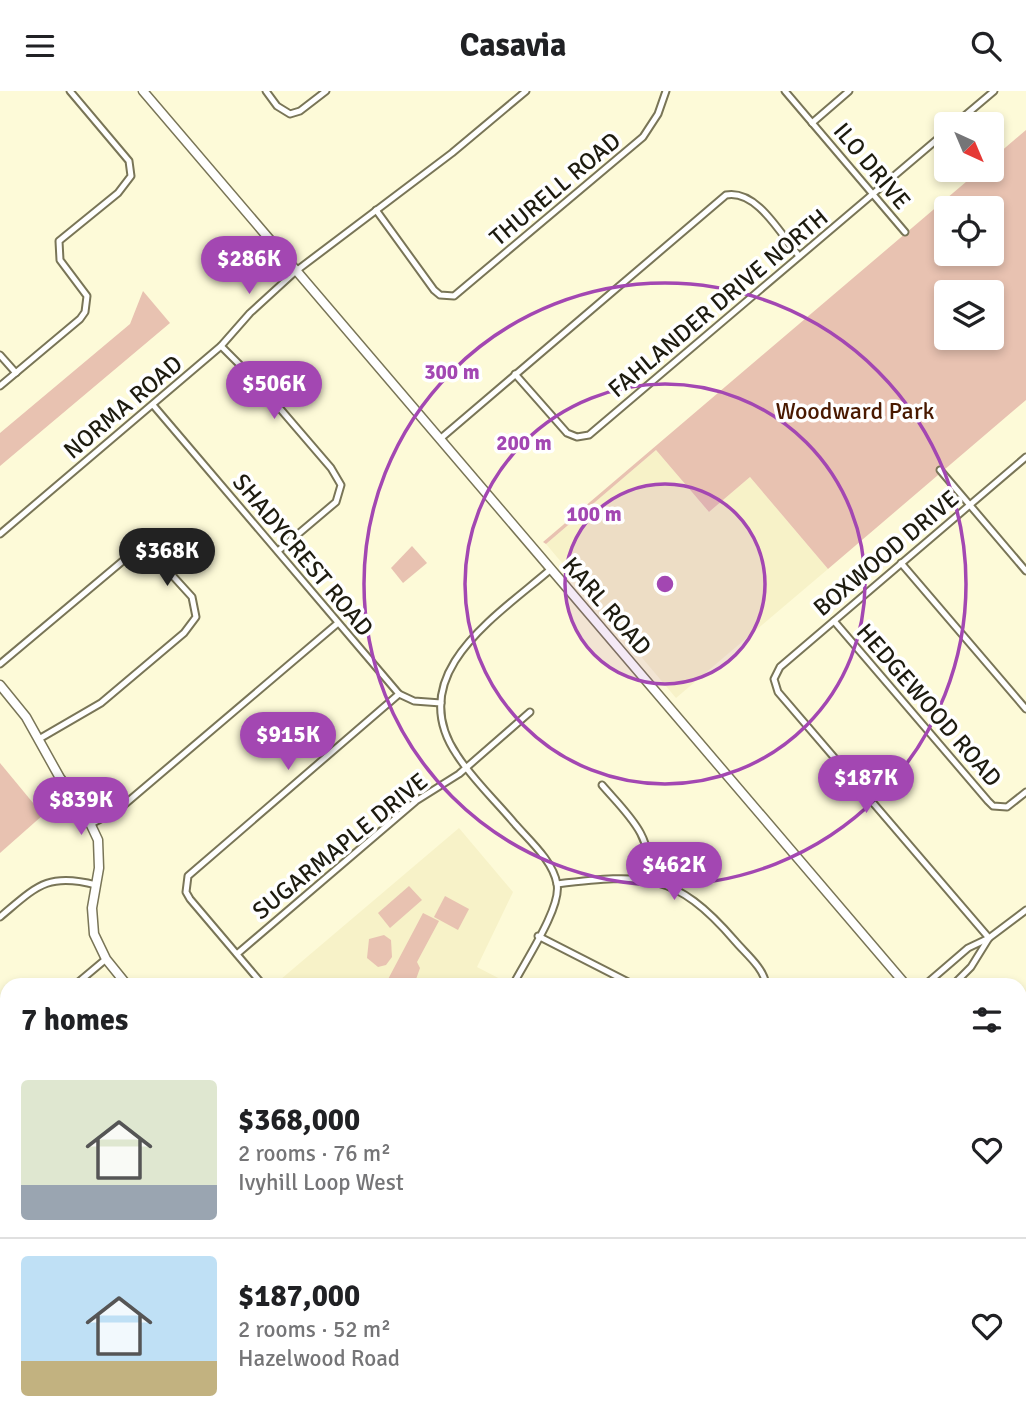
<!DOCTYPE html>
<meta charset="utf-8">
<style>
body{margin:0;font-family:Signika,sans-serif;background:#f2f2f2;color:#202124;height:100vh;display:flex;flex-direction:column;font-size:26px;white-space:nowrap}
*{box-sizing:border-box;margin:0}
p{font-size:23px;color:#757577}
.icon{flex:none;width:38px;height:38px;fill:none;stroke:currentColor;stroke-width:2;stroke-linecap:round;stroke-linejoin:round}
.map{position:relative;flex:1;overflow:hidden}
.details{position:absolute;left:0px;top:887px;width:1027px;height:450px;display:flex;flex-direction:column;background:#fff;border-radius:21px 21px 0 0;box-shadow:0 4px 10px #0003}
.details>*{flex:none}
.needle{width:46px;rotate:136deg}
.fabs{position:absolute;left:934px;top:21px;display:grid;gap:14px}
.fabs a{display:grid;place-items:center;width:70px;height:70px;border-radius:7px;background:#fff;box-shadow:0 4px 10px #0003;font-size:35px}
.price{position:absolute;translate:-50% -60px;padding:0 16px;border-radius:24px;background:#a347b2;color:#fff;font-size:23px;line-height:46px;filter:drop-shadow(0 2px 4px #0008)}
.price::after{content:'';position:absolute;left:50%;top:42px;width:21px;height:16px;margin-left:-10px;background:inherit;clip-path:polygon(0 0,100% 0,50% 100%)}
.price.active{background:#222;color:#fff}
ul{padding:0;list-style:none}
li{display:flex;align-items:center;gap:21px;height:175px;padding:0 21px}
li+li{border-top:2px solid #e0e0e0}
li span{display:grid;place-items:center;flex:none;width:196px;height:140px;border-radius:7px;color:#555}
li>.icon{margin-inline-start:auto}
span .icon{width:84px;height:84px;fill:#fffc;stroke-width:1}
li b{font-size:30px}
h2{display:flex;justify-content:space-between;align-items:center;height:84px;padding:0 21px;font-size:30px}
header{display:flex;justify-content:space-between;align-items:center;height:91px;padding:0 21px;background:#fff;font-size:32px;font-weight:700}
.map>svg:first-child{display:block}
.built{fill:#f7f2c8}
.green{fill:#e8c2b1;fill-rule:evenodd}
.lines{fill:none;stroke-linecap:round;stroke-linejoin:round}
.street-casing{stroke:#797557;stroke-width:9}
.secondary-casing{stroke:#797557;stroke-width:11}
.street{stroke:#fff;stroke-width:5}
.secondary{stroke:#fff;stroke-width:8}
.ring{fill:none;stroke:#a347b2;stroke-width:3.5}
.labels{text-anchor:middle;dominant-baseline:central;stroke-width:7;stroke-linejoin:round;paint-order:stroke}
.street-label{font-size:24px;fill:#1d1b0f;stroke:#fff}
.park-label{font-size:24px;fill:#491900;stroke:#fff}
.centre{fill:#a347b2;stroke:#fff;stroke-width:3.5}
.ring-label{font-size:21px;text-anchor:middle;font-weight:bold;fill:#a347b2;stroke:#fff;stroke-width:7;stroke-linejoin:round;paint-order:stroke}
</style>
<header><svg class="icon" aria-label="menu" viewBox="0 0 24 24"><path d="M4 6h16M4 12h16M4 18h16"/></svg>Casavia<svg class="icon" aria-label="search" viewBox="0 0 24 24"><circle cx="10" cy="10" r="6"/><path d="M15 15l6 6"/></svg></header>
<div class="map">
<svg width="1026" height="1336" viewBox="0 0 1026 1336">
<rect width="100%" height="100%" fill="#fdfad8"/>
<g class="built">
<path d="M656,359L709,421L750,386L828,478L676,607L546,453Z"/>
<path d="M459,737L513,801L477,876L506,891L504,894H274Z"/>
<path d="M1026,1100V1336H970L965,1330H1020V1105Z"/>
<path d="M236,1330H379L387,1336H225Z"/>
</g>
<g class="green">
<path d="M1026,39V309L828,478L750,386L709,421L656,359L546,453L543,451L980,79H992V68ZM947,117H992V163H947ZM947,201H992V247H947Z"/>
<path d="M143,200L170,232L0,375V342L130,233Z"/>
<path d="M412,455L427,472L403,492L391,477Z"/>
<path d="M0,672L43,724L0,762Z"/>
<path d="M409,795L422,809L390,837L378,822Z"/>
<path d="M445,805L469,818L458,839L434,826Z"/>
<path d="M423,822L439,830L417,871L420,877L414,894H385Z"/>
<path d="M384,844L391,849L392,866L386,874L378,876L367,867L369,848Z"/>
</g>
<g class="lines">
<defs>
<g id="street">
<path d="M266,0L277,15L290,23L300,20L326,0"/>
<path d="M785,0L905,141"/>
<path d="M812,32L849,0"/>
<path d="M955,33L994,0"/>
<path d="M376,119L434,199L440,204L454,205L643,46L658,23L666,0"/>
<path d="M221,255L258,292L331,377L341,394L336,411L278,460"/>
<path d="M0,264L16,282"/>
<path d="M515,283L567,342L577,346L589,344L947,40"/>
<path d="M0,295L80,228L85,221L87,205L60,169L59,150L118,102L131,85L129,70L70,0"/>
<path d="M153,314L399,603L414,610L441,612"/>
<path d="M440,348L726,104C757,98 781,144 799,165"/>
<path d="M940,379L1026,480"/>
<path d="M0,443L221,255L250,222L296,180L452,62L526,0"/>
<path d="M901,472L1026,618"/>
<path d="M834,530L988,710L993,715L1007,716L1026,701"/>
<path d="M0,573L131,463L151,461L192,506L196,526L184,542L101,612L39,648"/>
<path d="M602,694C627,723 655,746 647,786"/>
<path d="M91,733L118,719L338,532"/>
<path d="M557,793C644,783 675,780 735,850C746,863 764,877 766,894"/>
<path d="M0,826C36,796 47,781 96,794"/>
<path d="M538,845L634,894"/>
<path d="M989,847L778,601L774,588L780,576L1026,366"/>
<path d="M237,863L416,710L459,683L530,621"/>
<path d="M75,894L106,868"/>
<path d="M263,894L190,808L186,801L188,785L399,603"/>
<path d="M513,894C524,872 562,816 557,793C553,770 530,750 515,733C496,710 473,689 457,664C402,583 498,524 551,478"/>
<path d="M925,894L968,857L989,847L1026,819"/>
<path d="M953,894L971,876L989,847"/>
<path d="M2,957L7,953"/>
<path d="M0,1090L7,1084"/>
<path d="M0,1179L7,1190"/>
<path d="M782,1330L787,1336"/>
<path d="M903,1330L908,1336"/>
<path d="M1,1336L9,1330"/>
<path d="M570,1336L577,1330"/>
</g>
<g id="secondary">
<path d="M143,0L906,894"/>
<path d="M0,594L26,626L60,687L82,715L98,749L99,777L92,817L94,843L106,868L127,894"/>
<path d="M1020,1028L1026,1035"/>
<path d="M392,1330L398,1336"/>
<path d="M214,1336L220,1330"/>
<path d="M421,1336L428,1330"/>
</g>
</defs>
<use href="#street" class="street-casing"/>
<use href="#secondary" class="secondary-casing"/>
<use href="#street" class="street"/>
<use href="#secondary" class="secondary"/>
</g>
<circle cx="665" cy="493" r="100" fill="#a347b2" fill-opacity=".12"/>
<g class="ring">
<circle cx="665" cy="493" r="100"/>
<circle cx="665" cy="493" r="200"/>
<circle cx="665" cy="493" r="301"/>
</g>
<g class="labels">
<g class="street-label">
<text transform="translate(872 75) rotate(50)">ILO DRIVE</text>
<text transform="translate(555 98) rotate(-40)">THURELL ROAD</text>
<text transform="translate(718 212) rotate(-40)">FAHLANDER DRIVE NORTH</text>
<text transform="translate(123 316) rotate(-40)">NORMA ROAD</text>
<text transform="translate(886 462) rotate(-40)">BOXWOOD DRIVE</text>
<text transform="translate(303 464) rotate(50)">SHADYCREST ROAD</text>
<text transform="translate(607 515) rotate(49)">KARL ROAD</text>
<text transform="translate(929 614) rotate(49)">HEDGEWOOD ROAD</text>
<text transform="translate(340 755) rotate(-39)">SUGARMAPLE DRIVE</text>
</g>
<g class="park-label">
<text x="855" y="320">Woodward Park</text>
</g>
</g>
<circle cx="665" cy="493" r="10" class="centre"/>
<g class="ring-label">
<text x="452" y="288">300 m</text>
<text x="524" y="359">200 m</text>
<text x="594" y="430">100 m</text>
</g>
</svg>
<div class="fabs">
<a><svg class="needle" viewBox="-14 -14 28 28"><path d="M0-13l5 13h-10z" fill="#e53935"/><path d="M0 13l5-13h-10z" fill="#757577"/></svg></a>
<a><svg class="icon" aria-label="locate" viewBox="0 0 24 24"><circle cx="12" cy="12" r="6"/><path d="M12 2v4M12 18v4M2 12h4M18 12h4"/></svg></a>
<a><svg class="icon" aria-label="layers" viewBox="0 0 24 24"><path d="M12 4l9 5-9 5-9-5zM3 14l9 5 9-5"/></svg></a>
</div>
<b class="price" style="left:249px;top:205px">$286K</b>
<b class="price" style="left:274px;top:330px">$506K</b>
<b class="price active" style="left:167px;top:497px">$368K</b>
<b class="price" style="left:288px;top:681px">$915K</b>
<b class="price" style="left:866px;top:724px">$187K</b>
<b class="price" style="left:81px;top:746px">$839K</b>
<b class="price" style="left:674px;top:811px">$462K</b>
<section class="details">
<h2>7 homes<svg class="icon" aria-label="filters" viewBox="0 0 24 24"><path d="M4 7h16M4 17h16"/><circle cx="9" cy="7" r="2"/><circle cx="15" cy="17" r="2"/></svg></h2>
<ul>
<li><span style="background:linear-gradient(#dfe7d0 75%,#9aa5b1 0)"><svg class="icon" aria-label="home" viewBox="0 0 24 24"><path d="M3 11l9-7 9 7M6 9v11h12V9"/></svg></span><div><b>$368,000</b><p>2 rooms · 76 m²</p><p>Ivyhill Loop West</p></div><svg class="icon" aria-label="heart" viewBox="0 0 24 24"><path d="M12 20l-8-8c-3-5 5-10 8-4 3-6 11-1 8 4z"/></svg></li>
<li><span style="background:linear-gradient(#bfe0f5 75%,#c2b280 0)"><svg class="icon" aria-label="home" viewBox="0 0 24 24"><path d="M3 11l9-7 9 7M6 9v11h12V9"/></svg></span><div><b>$187,000</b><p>2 rooms · 52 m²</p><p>Hazelwood Road</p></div><svg class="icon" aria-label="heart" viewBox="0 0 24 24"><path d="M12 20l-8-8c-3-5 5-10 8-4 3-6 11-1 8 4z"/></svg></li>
</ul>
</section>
</div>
